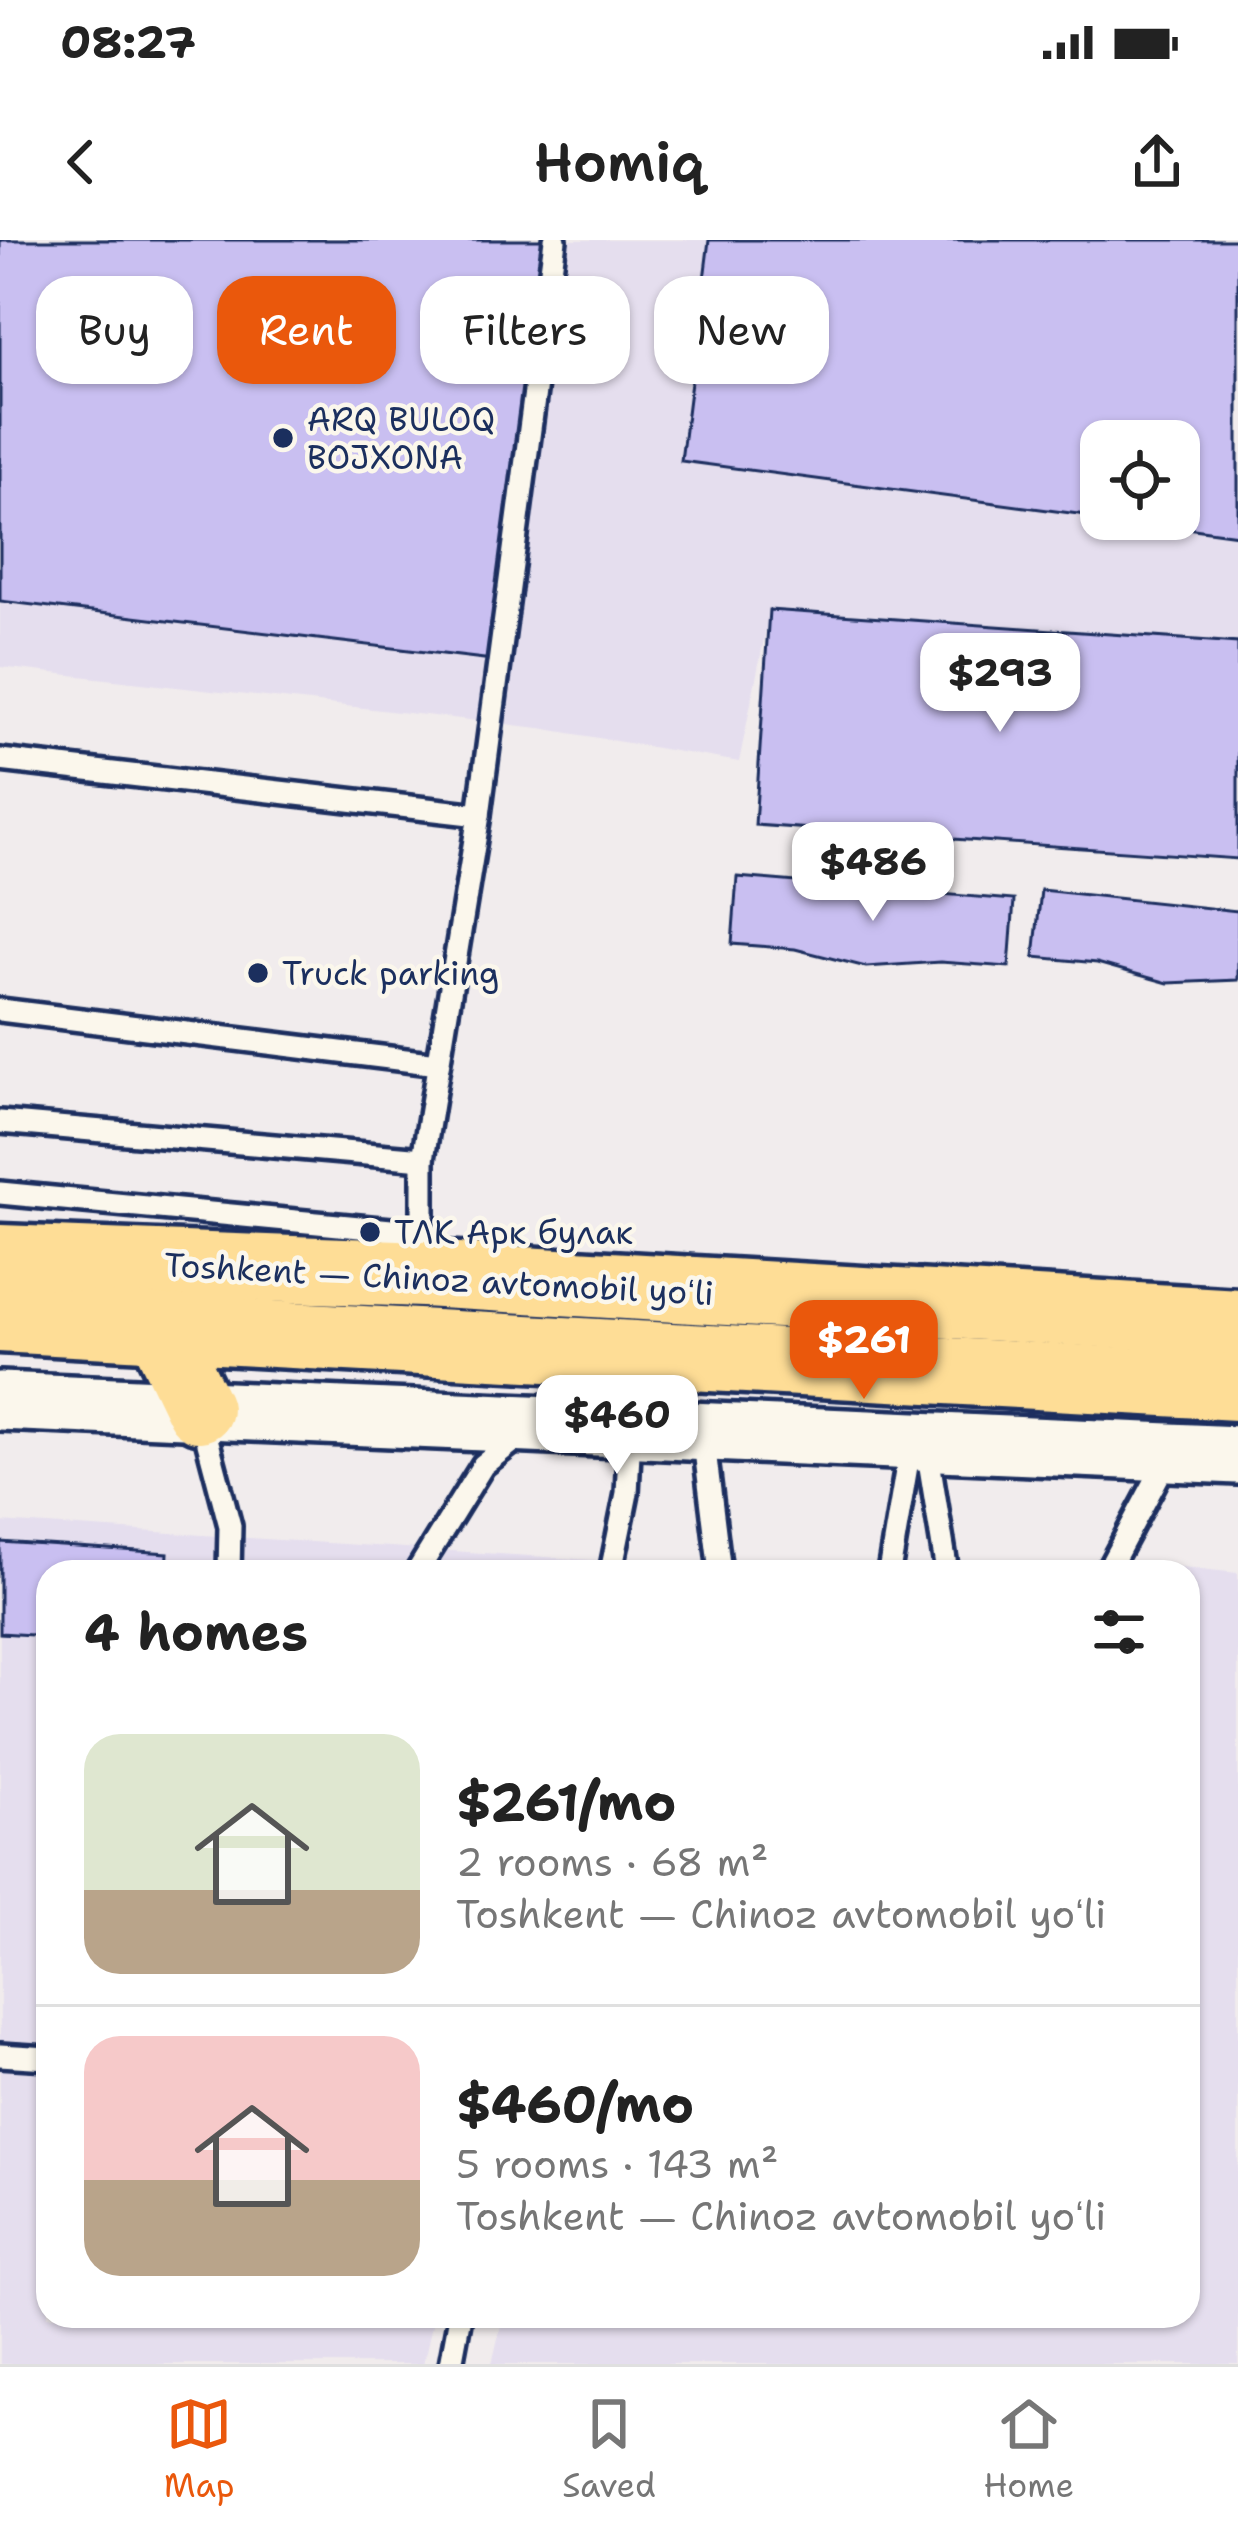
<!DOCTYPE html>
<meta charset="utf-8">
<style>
body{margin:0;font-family:"Shantell Sans",sans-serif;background:#f6f6f6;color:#222;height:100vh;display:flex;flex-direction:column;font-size:45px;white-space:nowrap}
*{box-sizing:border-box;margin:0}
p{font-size:39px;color:#767676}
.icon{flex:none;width:66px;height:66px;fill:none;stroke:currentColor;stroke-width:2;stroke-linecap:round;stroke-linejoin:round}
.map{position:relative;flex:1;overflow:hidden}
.sheet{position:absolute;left:36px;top:1320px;width:1164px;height:768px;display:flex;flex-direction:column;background:#fff;border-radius:36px;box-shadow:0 3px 9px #0004}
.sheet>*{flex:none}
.top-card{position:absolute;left:36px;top:36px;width:1167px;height:108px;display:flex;gap:24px}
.controls{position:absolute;left:1080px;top:180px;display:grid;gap:24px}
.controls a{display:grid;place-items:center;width:120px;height:120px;border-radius:24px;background:#fff;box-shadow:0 3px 9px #0004;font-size:60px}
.price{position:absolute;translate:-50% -102px;padding:0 27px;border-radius:24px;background:#fff;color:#222;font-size:39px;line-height:78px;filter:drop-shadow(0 3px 6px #0008)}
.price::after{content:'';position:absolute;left:50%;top:72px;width:36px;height:27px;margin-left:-18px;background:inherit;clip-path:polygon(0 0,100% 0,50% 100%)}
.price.on{background:#ea580c;color:#fff}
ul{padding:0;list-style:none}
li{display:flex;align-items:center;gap:36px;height:300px;padding:0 48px}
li+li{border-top:3px solid #e0e0e0}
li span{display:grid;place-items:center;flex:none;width:336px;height:240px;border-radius:36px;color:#555}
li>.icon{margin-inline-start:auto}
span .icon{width:144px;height:144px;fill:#fffc;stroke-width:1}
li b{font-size:51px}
h2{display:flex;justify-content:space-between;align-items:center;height:144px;padding:0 48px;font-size:51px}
.tag{padding:0 42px;border-radius:36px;background:#fff;box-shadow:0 3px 9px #0004;font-size:42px;line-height:108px}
.tag.on{background:#ea580c;color:#fff}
.status{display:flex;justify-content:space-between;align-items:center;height:84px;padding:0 60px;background:#fff;direction:ltr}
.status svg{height:33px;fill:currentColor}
header{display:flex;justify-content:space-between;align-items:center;height:156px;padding:0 48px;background:#fff;font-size:54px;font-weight:600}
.menu{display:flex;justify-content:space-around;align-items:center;height:168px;border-top:3px solid #e0e0e0;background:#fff;font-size:33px;color:#767676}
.menu a{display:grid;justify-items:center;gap:6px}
.menu .on{color:#ea580c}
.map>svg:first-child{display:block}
.built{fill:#e5deee;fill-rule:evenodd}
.building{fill:#c9bff1;stroke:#1b2f5e;stroke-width:3}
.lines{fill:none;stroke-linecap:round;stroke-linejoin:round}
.lane-casing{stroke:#1b2f5e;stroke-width:30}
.secondary-casing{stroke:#1b2f5e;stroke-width:66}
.highway-casing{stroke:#1b2f5e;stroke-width:75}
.lane{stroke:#fbf7ec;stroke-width:21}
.secondary{stroke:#fbf7ec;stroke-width:57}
.highway{stroke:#fedd96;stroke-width:66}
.poi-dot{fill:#1b2f5e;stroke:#fbf7ec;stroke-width:4.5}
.labels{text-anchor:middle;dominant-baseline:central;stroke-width:9;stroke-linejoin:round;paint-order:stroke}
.poi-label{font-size:33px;fill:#1b2f5e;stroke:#fbf7ec;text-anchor:start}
.street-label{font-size:33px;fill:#1b2f5e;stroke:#fbf7ec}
</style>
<div class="status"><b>08:27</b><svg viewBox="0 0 49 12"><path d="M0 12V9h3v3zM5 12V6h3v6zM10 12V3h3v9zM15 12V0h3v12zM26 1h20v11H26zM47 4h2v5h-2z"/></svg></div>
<header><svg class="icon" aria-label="back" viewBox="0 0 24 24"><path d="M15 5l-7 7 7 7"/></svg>Homiq<svg class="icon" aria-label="share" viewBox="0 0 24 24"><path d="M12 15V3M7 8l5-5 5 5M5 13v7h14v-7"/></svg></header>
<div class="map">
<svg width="1238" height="2124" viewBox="0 0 1238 2124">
<rect width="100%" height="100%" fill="#f1eced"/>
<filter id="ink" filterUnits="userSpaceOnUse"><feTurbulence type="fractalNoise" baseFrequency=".00833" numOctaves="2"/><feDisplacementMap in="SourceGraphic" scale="24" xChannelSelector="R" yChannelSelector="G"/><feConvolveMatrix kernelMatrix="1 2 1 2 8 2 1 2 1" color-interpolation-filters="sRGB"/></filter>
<g filter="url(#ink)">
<g class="built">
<path d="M0,0H1238V403L770,370L739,522L540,488L0,427ZM1101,201H1179V279H1101Z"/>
<path d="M0,1282L608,1321L605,1332H48V2076H434L423,2124H0Z"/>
<path d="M1154,1324L1238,1333V2124H492L503,2076H1188V1332H1153Z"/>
</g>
<g class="building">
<path d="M0,0H549L501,421L0,361Z"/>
<path d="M709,0H1238V295L1120,279H1179V201H1101V277L681,221Z"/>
<path d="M769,370L1238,403V619L755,585Z"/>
<path d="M737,637L1014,660L1009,727L940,722L866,727L795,709L732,704Z"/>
<path d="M1041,650L1238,671V740L1168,743L1097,723L1034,717Z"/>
<path d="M0,1302L168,1313L167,1332H48V1396L0,1393Z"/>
</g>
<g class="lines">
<defs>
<g id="lane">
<path d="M0,520L479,575L423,919V1028"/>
<path d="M479,575L555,0"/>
<path d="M0,770L438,824"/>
<path d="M0,882L423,919"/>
<path d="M0,953L423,993"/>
<path d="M201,1176L230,1286L229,1332"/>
<path d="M703,1194L720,1332"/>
<path d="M926,1202L947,1332"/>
<path d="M417,1332L483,1225L520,1196"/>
<path d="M611,1332L627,1253L630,1192"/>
<path d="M889,1332L911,1202"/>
<path d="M1107,1332L1169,1216"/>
<path d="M0,1815L48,1818"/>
<path d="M451,2124L460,2076"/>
</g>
<path id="secondary" d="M0,1161L1238,1215"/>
<g id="highway">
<path d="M0,1018L423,1034L1238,1082"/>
<path d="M0,1079L1238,1147"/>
<path d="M160,1088L199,1169"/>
</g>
</defs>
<use href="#lane" class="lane-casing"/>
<use href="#secondary" class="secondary-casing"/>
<use href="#highway" class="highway-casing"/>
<use href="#lane" class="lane"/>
<use href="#secondary" class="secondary"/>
<use href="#highway" class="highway"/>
</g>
</g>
<g class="poi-dot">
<circle cx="283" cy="198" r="12"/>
<circle cx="258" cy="733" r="12"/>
<circle cx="370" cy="992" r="12"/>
</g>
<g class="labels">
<g class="poi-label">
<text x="307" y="179">ARQ BULOQ<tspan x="307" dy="38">BOJXONA</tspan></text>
<text x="282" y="733">Truck parking</text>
<text x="394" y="992">ТЛК Арк булак</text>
</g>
<g class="street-label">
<text transform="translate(439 1039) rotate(3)">Toshkent — Chinoz avtomobil yoʻli</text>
</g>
</g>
</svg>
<div class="controls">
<a><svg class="icon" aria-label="locate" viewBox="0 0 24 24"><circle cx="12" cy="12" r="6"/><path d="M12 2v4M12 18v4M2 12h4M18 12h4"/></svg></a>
</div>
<b class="price" style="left:1000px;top:495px">$293</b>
<b class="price" style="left:873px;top:684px">$486</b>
<b class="price on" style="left:864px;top:1162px">$261</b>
<b class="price" style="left:617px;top:1237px">$460</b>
<div class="top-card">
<a class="tag">Buy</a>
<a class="tag on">Rent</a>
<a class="tag">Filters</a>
<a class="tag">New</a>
</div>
<section class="sheet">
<h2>4 homes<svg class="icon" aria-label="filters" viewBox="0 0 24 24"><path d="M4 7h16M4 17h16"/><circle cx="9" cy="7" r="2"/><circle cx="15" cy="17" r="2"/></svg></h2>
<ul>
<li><span style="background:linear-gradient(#dfe7d0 65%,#b9a48a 0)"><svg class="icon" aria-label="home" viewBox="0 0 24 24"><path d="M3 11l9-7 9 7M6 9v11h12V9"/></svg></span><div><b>$261/mo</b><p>2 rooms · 68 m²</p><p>Toshkent — Chinoz avtomobil yoʻli</p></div></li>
<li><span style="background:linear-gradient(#f6c9c9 60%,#b9a48a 0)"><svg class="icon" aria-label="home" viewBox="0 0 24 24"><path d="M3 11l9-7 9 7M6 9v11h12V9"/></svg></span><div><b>$460/mo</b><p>5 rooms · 143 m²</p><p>Toshkent — Chinoz avtomobil yoʻli</p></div></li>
</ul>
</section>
</div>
<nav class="menu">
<a class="on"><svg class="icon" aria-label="map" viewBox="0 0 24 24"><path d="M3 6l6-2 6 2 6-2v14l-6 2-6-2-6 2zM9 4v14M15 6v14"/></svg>Map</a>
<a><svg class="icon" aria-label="saved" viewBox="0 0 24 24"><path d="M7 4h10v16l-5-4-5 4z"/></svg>Saved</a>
<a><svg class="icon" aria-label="home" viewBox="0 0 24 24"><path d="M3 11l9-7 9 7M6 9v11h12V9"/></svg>Home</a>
</nav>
